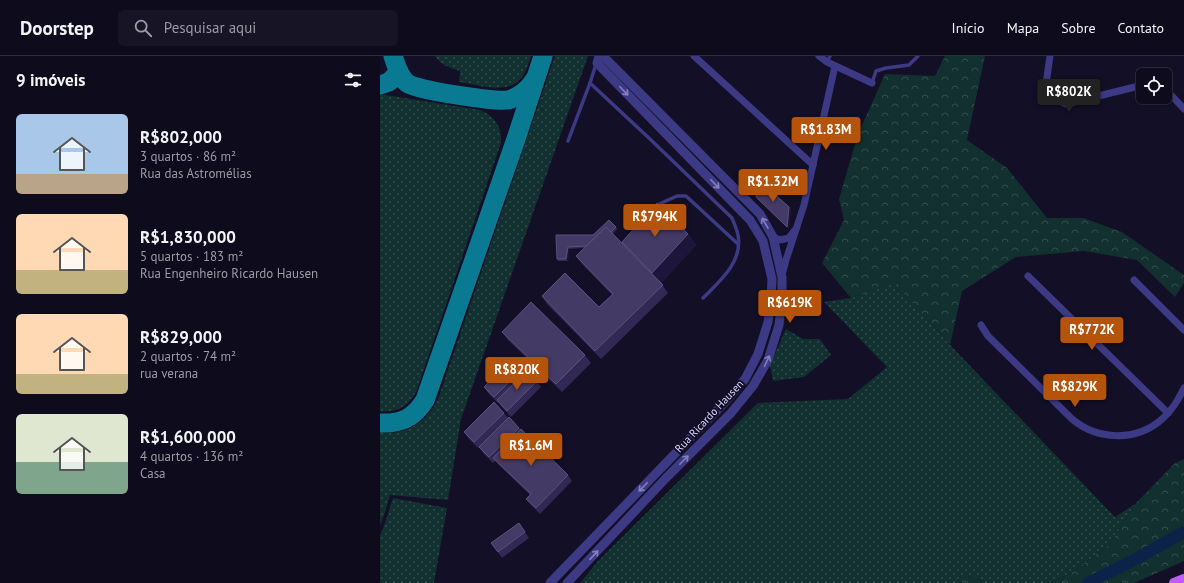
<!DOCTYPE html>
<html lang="pt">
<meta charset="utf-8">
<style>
body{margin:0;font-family:"PT Sans",sans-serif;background:#171425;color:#f1f3f6;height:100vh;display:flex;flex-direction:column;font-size:15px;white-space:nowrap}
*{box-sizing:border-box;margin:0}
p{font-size:13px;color:#9b9ba3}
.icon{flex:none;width:22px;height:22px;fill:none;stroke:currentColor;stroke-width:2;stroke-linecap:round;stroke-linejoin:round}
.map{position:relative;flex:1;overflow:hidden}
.side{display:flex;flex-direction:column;background:#0e0b1c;width:380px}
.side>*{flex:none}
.tools{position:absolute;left:756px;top:12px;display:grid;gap:8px}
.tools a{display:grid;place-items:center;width:36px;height:36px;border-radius:6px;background:#0e0b1c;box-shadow:0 1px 3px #0004,0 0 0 1px #2e2b3b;font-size:20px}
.price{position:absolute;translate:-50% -34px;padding:0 9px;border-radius:4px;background:#b45309;color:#fff;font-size:13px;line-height:26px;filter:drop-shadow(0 1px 2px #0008)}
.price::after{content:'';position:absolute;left:50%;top:24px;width:12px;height:9px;margin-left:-6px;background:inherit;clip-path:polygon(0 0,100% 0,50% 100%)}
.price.active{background:#222;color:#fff}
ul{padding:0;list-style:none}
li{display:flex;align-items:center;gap:12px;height:100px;padding:0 16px}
li span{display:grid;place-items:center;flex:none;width:112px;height:80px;border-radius:6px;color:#555}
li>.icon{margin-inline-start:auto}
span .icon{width:48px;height:48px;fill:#fffc;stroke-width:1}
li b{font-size:17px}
h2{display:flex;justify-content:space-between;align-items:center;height:48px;padding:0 16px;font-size:17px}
header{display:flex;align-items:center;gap:24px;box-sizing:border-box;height:56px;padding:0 20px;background:#0e0b1c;border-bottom:1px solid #2e2b3b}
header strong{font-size:19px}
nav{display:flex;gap:22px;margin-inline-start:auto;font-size:14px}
.search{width:280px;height:36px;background:#171425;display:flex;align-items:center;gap:10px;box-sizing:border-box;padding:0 14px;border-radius:6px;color:#9b9ba3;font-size:15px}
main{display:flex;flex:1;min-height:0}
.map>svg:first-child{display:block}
.grass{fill:url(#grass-dots)}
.forest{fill:url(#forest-crowns)}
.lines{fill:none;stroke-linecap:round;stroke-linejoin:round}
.river{stroke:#0c2248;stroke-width:12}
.taxiway{stroke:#0a7a92;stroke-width:19}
.service{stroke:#3d3a85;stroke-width:3.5}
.minor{stroke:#3d3a85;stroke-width:7}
.tertiary{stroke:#3d3a85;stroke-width:9}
.primary{stroke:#c25bff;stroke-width:10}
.wall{fill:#312854}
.shaded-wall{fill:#1d163a}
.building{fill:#433a66;stroke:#5a527e}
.oneway{stroke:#837fbc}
.labels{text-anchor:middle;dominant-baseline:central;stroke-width:4;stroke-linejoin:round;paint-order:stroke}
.street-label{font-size:11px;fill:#d9d4ff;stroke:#130f26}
</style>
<header>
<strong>Doorstep</strong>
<div class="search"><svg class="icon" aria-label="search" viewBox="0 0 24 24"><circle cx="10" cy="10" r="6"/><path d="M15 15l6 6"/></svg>Pesquisar aqui</div>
<nav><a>Início</a><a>Mapa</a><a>Sobre</a><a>Contato</a></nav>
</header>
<main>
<section class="side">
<h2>9 imóveis<svg class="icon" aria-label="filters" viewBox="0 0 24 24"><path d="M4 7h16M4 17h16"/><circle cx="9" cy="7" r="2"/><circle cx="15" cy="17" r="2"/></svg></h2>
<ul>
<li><span style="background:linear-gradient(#a9c7e8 75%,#b9a48a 0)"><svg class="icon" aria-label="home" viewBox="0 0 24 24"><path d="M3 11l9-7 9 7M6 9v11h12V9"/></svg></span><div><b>R$802,000</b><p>3 quartos · 86 m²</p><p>Rua das Astromélias</p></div></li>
<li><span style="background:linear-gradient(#ffd9b3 70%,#c2b280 0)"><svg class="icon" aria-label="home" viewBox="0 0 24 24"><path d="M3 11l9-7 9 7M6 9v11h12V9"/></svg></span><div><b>R$1,830,000</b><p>5 quartos · 183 m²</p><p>Rua Engenheiro Ricardo Hausen</p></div></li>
<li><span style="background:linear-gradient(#ffd9b3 75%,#c2b280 0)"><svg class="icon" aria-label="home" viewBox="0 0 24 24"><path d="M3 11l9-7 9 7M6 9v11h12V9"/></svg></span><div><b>R$829,000</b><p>2 quartos · 74 m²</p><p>rua verana</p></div></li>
<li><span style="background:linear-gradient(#dfe7d0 60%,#7fa58c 0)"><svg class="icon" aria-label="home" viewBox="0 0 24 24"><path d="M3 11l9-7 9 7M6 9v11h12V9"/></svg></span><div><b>R$1,600,000</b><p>4 quartos · 136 m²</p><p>Casa</p></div></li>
</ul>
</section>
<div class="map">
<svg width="804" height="527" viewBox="0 0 804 527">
<defs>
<pattern id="grass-dots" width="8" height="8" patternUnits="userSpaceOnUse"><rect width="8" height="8" fill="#12302f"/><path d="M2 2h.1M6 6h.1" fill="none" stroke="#344d4e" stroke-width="1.8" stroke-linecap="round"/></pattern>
<pattern id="forest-crowns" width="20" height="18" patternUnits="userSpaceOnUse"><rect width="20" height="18" fill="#12302f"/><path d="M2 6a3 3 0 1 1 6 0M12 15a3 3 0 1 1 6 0" fill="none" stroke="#344d4e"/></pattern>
</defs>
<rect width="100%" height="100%" fill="#130f26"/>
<g class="grass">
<path d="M55,0H151C149,6 147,13 144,18C131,41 100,29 79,26L80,15C70,12 61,9 55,0Z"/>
<path d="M175,0H208L81,363L68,444L10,439L4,459L0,469V376C26,380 47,366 58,343Z"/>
<path d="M0,38L100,54C115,60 122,71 121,87L37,334C29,350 18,357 0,355Z"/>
<path d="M515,226L570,289L735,461L755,448L730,488L690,518L667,527H603L593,521L580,520L578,527H200L219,504L378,347L468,343L507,311L444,246L471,242Z"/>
<path d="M406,273L423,283H440L451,299L424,321L393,325L390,309Z"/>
<path d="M13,442L67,452L54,527H0V479L3,473Z"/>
</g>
<g class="forest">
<path d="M565,0H605L587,84L627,112L667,162H703L742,176L804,219V227L795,241L757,204L704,195L636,201L582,235L570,289L515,227L471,242L442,207L464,164L459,143L478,78L505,18L555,20Z"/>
<path d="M804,403V505L754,527H667L690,518L730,488L755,448L795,407Z"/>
<path d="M580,519L593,521L603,527H578Z"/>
</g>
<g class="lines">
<path class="river" d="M708,527L756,503L804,476"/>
<g class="taxiway">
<path d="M13,0C16,9 19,20 27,27C35,34 116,46 128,44C139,41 149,33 154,24"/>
<path d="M0,29L9,26L19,16"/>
<path d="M0,367C21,368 34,362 45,344L136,83L163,0"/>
</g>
<g class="service">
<path d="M447,6L450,0"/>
<path d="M210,27L270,83L352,162C354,167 357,174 358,179C363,206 340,225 323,242"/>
<path d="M492,27L496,15L506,12L529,9L538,0"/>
<path d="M188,85L210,27L216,8"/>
<path d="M277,149L297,140H306L358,188"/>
</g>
<g class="minor">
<path d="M314,0L433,109"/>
<path d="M439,0L447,6L492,27"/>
<path d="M670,0L666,28L669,40L686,48L763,29"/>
<path d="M785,37L792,40L804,53"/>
<path d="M393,181L400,184L409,182L414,175"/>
<path d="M402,219L406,204L424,149L455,10"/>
<path d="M648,220L788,357"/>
<path d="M754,224L804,274"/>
<path d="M601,269L608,280L692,363C717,384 755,386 781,364C792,355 798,344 804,332"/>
</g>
<g class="tertiary">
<path d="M170,527L345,346L365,323L378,298L388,266L391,244L392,223L383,185L370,164L217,7L219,0"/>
<path d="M187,527L286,422L351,357L373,330L388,304L399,269L402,242V221L393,181L380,158L223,0"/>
</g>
<path class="primary" d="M794,527L804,523"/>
</g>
<g class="wall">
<path d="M376,141L409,151L411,153L409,173Z"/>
<path d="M236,171L237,173L233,178L244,189L242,186L308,178L316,189L281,227L288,237L221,303L167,248L162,240L219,251L232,239L202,208L196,200L204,192L189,193L188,205H178L177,203L176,179H213Z"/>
<path d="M122,276L205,299L211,307L182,336L128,284Z"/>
<path d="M144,311L146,315L157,325L161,331L131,361L121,350L119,347H118L108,337L104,331Z"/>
<path d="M124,357L128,362L139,372L141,374L188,419L192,425L160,458L151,449L146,443L150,439L118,408L116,405L113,407L103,397L99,391L98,392L88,382L84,376Z"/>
<path d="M139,467L149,482L122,502L111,487Z"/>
</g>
<g class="shaded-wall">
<path d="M409,151L411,153L409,173L407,171Z"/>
<path d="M308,178L316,189L280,228L272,217Z"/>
<path d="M188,191L189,193L188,205L186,203Z"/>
</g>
<g class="building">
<path d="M378,123L409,151L407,171L376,141Z"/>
<path d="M277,147L308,178L272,217L242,186Z"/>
<path d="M229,164L236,171L231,176L226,171L206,190L188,191L186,203H177L176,179H213Z"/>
<path d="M226,171L283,229L215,295L162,240L185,217L219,251L233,238L196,200Z"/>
<path d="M151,246L205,299L176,328L122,276Z"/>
<path d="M133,301L144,311L114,341L104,331Z"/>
<path d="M147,315L157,325L127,355L117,344Z"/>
<path d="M114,346L124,357L94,386L84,376Z"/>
<path d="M129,361L139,372L109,401L99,391Z"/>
<path d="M141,373L188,419L156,452L146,443L151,438L113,402Z"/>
<path d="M139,467L145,476L118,496L111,487Z"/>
</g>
<defs><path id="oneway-shaft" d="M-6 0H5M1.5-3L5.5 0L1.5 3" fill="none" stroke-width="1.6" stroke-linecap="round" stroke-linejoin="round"/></defs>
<g class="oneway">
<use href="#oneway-shaft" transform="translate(244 35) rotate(46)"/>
<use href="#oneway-shaft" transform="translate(335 128) rotate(46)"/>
<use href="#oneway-shaft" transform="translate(385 167) rotate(-120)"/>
<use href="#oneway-shaft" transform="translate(387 305) rotate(-65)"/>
<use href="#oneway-shaft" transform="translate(304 404) rotate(-45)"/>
<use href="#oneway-shaft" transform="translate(263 431) rotate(134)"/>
<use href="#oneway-shaft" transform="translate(214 499) rotate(-47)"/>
</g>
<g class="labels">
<g class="street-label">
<text transform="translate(329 360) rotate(-47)">Rua Ricardo Hausen</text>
</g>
</g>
</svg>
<div class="tools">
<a><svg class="icon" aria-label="locate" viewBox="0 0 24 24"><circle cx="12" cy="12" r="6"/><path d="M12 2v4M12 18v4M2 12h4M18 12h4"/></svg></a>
</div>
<b class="price active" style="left:689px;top:57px">R$802K</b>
<b class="price" style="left:446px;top:95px">R$1.83M</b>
<b class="price" style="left:393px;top:147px">R$1.32M</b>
<b class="price" style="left:275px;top:182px">R$794K</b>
<b class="price" style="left:410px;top:268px">R$619K</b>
<b class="price" style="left:712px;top:295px">R$772K</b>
<b class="price" style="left:137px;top:335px">R$820K</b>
<b class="price" style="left:695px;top:352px">R$829K</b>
<b class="price" style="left:151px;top:411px">R$1.6M</b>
</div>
</main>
